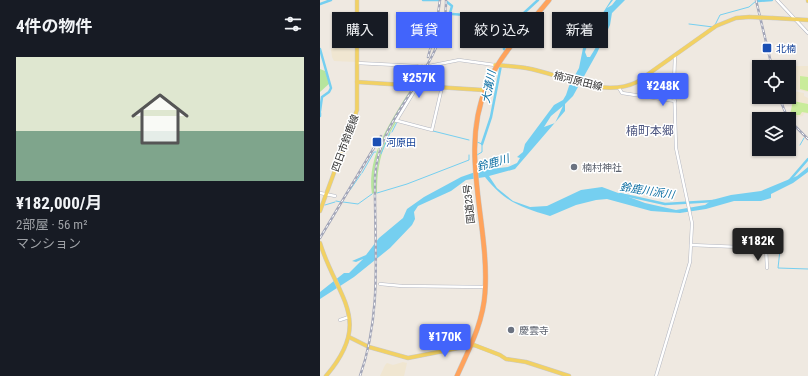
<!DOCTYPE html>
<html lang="ja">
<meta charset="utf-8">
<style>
body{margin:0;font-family:"Roboto Condensed","Noto Sans JP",sans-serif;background:#20242c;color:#f1f3f6;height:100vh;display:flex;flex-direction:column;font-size:15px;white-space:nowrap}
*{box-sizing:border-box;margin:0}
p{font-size:13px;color:#9ea1a6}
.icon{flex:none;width:22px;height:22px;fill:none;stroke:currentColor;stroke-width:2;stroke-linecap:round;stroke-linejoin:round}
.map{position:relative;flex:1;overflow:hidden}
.side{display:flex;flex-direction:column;background:#171b24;width:320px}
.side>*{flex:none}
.top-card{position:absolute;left:12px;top:12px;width:380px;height:36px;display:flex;gap:8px}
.buttons{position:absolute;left:432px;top:60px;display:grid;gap:8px}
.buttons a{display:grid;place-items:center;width:44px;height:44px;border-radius:0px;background:#171b24;box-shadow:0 1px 3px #0004;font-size:20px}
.price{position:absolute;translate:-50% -34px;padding:0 9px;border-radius:4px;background:#4264fb;color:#fff;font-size:13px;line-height:26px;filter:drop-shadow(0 1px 2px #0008)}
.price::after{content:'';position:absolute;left:50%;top:24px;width:12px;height:9px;margin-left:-6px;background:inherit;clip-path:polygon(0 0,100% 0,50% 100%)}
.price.on{background:#222;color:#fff}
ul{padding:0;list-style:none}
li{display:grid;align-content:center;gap:8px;height:212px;padding:0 16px}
li span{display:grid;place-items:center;height:124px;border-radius:0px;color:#555}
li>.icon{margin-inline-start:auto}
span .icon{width:72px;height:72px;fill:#fffc;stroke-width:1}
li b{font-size:17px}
h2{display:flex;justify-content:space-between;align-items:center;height:48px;padding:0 16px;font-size:17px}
.chip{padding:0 14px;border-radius:0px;background:#171b24;box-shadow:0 1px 3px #0004;font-size:14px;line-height:36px}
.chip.on{background:#4264fb;color:#fff}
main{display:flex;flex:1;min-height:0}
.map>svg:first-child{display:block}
.education{fill:#f0e6d1}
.green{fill:#b6e59e}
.pitch{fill:#c9ec9a}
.water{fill:#75cff0;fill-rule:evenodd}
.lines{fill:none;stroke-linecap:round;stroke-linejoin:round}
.stream{stroke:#75cff0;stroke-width:1}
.river{stroke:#75cff0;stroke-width:2.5}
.minor-tunnel{stroke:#c8c4bd;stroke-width:2.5;stroke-dasharray:2.5 1;stroke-linecap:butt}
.minor-casing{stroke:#b4b7c1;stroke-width:3.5}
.major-casing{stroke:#c9c9c9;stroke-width:4.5}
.highway-casing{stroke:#c9c9c9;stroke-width:5.5}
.minor{stroke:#fff;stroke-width:2.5}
.major{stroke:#f2d163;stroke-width:3.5}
.highway{stroke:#ffa35c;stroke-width:4.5}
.rail-casing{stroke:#a3a6b8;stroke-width:2.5}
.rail{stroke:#fff;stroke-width:1;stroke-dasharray:3;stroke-linecap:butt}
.major-bridge-casing{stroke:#c9c9c9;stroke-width:4.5;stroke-linecap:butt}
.major-bridge{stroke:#f2d163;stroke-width:3.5}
.transit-dot{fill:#1a4fb4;stroke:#fff;stroke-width:1.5}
.worship-dot{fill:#6b7280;stroke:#fff;stroke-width:1.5}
.labels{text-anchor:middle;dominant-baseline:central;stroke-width:3;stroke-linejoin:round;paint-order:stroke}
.transit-label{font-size:10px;fill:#164399;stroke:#fff;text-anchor:start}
.street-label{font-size:10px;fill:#2e2e2e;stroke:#fff}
.worship-label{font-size:10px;fill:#5b616d;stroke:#fff;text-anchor:start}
.water-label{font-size:11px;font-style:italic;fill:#0d6fa3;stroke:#fff}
.quarter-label{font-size:12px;fill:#4d5680;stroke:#fff}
</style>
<main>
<section class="side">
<h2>4件の物件<svg class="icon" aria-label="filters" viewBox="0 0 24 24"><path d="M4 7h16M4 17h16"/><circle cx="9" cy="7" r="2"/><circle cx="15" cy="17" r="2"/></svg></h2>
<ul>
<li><span style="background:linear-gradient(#dfe7d0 60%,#7fa58c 0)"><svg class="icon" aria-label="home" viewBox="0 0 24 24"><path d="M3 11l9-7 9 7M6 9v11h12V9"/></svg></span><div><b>¥182,000/月</b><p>2部屋 · 56 m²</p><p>マンション</p></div></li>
</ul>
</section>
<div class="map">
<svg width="488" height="376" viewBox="0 0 488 376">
<rect width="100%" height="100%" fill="#efe9e1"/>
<g class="education">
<path d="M13,38L24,39V48L36,50V62L14,61L12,57L11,49L17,47V42H20L13,41Z"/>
<path d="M475,66H488V92L474,89Z"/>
<path d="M473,91L484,93V96L488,98V114L484,113L483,116L470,118Z"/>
<path d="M83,362L87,363L84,376H60L65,365L67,363L73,365Z"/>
</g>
<g class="green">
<path d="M0,69L5,71L10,83L0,92Z"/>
<path d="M93,85L59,147L54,172V193L52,194C46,154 73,119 93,85Z"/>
<path d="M96,86C96,91 71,129 67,139C59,158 57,174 57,193H55C55,147 74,123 96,86Z"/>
</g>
<g class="pitch">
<path d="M480,76L488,77V91L480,89Z"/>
<path d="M473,101L488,104V113L482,112L480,115H470Z"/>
</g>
<path class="water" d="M291,0H293L287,8L292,5L296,0H305L292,13L290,25L277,53L253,96L245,104V111L195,169L169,176L177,188L193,201L210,207L227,206L261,190L282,187L325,203L356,210L385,205L392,200L411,195L441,191L477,176L488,167V172L473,183L451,194V198L441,201H414L386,209L360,213L331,211L287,199L276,200L256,205L230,216C200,207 185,202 165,177L146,180L131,191L98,206L94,212L95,219L92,225L70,248L34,277L0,299V292L24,273H29L43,259L36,262L32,261L46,255L59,238L83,218L87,209L104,197L141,177L161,170L188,167L197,163L200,158L197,157L203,152L205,144L234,105L243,100L246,95L249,86L259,68L264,43ZM288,18L281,39L270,57H267L265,52L270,37ZM243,106L235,123L224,127L231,116Z"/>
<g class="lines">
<g class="stream">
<path d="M369,24L393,27"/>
<path d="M395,25L400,15L429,7L436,1"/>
<path d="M113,131L149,140"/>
<path d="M72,132L77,122"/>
<path d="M480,145L484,138"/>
<path d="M61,154L70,133"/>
<path d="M157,155L162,152V144L157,142"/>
<path d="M42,173L54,152H56"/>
<path d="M30,190L41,174"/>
<path d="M57,193L87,184L149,160V155"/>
<path d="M16,201L21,202"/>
<path d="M23,202L38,204L52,194"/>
<path d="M5,205L15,202"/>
<path d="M460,250L458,268L488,269"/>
</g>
<g class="river">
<path d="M103,0H120"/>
<path d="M438,1L452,0"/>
<path d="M127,2L132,6L130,13L132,14L199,19"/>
<path d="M0,4L11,0"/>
<path d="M0,49L11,88L9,92L2,97L0,111"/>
<path d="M188,52L184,49V46L193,23L218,0"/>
<path d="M0,116V113"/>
<path d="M162,144L171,117L181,65"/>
<path d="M469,181L488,159"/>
<path d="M300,194L345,204L394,201"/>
</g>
<path class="minor-tunnel" d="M97,66H109"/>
<defs>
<g id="minor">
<path d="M457,0L488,33"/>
<path d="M37,63L97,66"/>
<path d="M109,66L139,60L175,65"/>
<path d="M299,88L302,93L355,101"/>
<path d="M76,121L98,85"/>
<path d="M78,121L112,130L122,87"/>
<path d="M0,193L15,196"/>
<path d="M371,245L446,248L447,268"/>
<path d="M60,284L82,286L165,287"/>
<path d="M20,320L29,317"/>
<path d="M336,376L370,262L372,223L356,148L354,83L355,55"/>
</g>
<g id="major">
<path d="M488,0V1"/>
<path d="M453,18L488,20"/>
<path d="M175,65C186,66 196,66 206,68C242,74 282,99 317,82L396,26L416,18L429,17"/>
<path d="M37,82L163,90"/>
<path d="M0,211L37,110V0"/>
<path d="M0,243C17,298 54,320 6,376"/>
<path d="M29,337L47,346"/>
<path d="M49,347L88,358L154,345L180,355L186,359L206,362L249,376"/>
</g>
<path id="highway" d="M137,376C149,349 163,323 165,293C170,223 138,153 167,85C181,53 207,27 229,0"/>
</defs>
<use href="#minor" class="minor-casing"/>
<use href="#major" class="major-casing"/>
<use href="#highway" class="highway-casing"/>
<use href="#minor" class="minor"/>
<use href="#major" class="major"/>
<use href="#highway" class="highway"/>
<defs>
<g id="rail">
<path d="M436,0L452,67"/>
<path d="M108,57L116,28L120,0"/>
<path d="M459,97L468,119"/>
<path d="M469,120L488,139"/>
<path d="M0,238L61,136"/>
<path d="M40,376C63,311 54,244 55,177C58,112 128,68 126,0"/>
</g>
</defs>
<use href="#rail" class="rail-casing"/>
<use href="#rail" class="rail"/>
<defs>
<path id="major-bridge" d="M429,17L453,18"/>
</defs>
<use href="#major-bridge" class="major-bridge-casing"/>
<use href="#major-bridge" class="major-bridge"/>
</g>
<g class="transit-dot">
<rect x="442" y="43" width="10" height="10" rx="2"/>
<rect x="52" y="137" width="10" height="10" rx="2"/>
</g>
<g class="worship-dot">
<circle cx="254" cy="167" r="4"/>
<circle cx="191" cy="330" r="4"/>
</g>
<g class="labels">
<g class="transit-label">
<text x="456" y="48">北楠</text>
<text x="66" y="142">河原田</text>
</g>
<g class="street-label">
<text transform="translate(258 81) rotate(14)">楠河原田線</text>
<text transform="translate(25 143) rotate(-70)">四日市鈴鹿線</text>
<text transform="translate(149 204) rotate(-96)">国道23号</text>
</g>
<g class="worship-label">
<text x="262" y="167">楠村神社</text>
<text x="199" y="330">慶雲寺</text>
</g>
<g class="water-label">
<text transform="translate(169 87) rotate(-79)">大溝川</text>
<text transform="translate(173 163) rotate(-16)">鈴鹿川</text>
<text transform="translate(327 191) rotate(9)">鈴鹿川派川</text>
</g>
<g class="quarter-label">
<text x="330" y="131">楠町本郷</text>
</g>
</g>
</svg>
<div class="buttons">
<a><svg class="icon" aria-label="locate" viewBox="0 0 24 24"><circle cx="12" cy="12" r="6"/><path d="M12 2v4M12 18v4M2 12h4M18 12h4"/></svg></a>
<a><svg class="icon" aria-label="layers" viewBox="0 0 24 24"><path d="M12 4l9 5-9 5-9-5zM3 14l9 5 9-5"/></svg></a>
</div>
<b class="price" style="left:99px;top:99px">¥257K</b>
<b class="price" style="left:343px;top:107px">¥248K</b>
<b class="price on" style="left:438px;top:262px">¥182K</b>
<b class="price" style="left:125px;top:358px">¥170K</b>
<div class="top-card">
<a class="chip">購入</a>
<a class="chip on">賃貸</a>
<a class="chip">絞り込み</a>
<a class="chip">新着</a>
</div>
</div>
</main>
